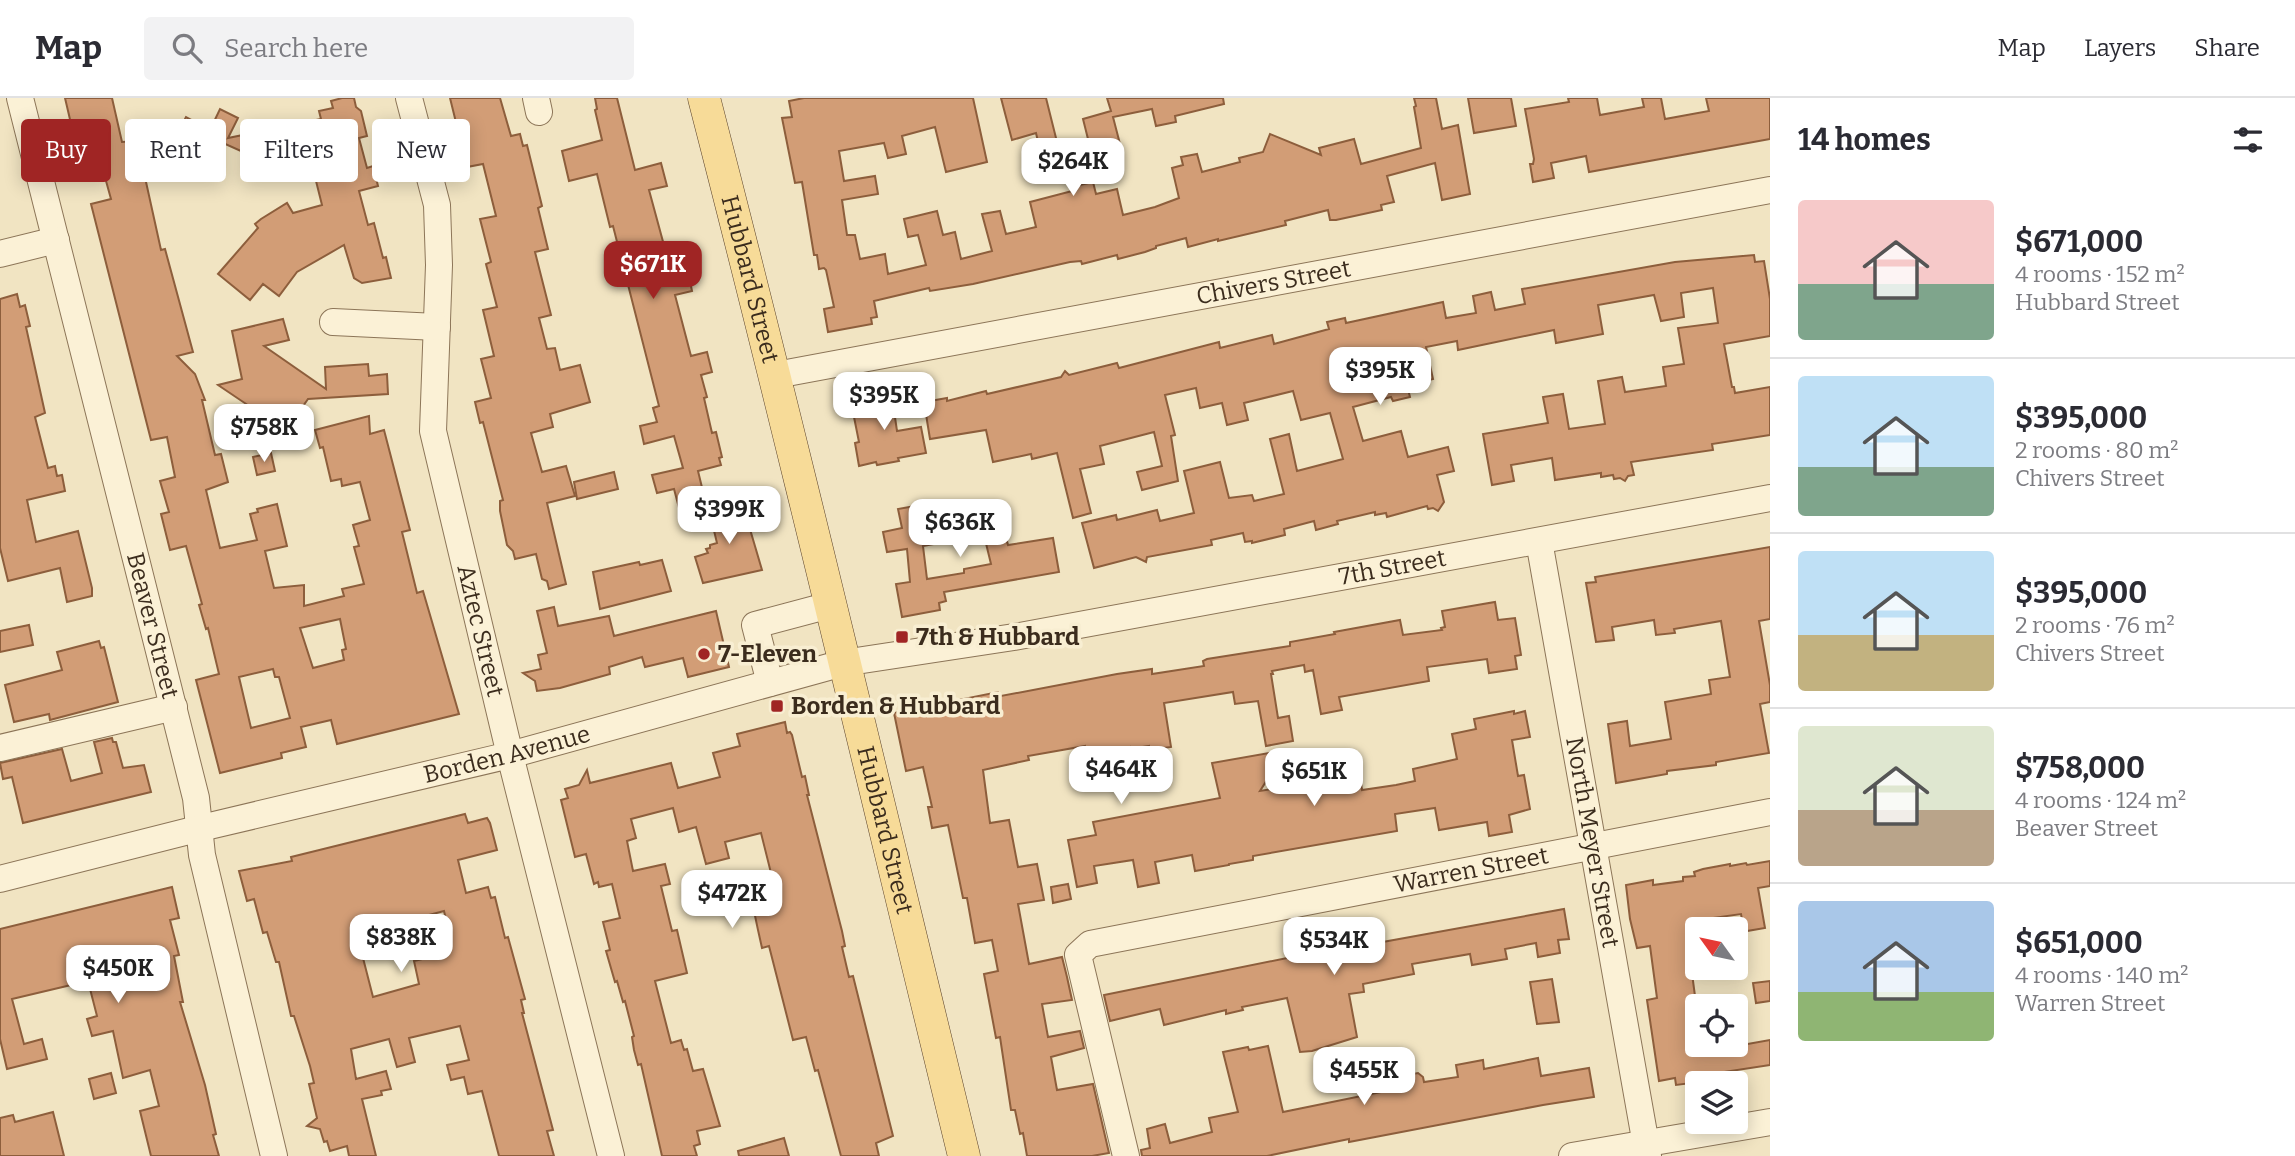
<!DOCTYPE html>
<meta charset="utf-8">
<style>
body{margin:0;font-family:Bitter,serif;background:#f2f2f3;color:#2b2b33;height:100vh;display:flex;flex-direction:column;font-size:26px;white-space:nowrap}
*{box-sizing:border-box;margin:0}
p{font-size:23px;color:#7c7c81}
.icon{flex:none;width:38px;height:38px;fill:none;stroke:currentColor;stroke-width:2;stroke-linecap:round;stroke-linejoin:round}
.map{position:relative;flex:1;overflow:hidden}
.panel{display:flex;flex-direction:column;background:#fff;width:525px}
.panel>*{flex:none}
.banner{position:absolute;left:21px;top:21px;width:665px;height:63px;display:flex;gap:14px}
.needle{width:46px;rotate:303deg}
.tools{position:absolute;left:1685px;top:819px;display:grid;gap:14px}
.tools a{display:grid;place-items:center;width:63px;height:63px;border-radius:7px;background:#fff;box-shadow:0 4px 18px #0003;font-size:35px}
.price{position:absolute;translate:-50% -60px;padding:0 16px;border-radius:14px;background:#fff;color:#222;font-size:23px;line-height:46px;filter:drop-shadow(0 2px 4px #0008)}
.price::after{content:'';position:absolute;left:50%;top:42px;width:21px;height:16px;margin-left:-10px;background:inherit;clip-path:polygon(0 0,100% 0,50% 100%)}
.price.current{background:#a02524;color:#fff}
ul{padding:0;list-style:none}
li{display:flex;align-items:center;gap:21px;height:175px;padding:0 28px}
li+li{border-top:2px solid #e1e1e2}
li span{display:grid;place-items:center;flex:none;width:196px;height:140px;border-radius:7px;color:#555}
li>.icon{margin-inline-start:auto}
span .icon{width:84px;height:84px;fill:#fffc;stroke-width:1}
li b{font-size:30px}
h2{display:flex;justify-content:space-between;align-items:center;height:84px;padding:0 28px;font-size:30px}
.chip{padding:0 24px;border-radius:7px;background:#fff;box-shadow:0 4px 18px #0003;font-size:24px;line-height:63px}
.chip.current{background:#a02524;color:#fff}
header{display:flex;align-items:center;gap:42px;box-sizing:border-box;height:98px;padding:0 35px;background:#fff;border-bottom:2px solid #e1e1e2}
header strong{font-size:33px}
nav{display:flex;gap:38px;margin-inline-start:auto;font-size:24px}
.search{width:490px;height:63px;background:#f2f2f3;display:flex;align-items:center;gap:18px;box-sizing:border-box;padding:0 24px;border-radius:7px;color:#7c7c81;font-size:26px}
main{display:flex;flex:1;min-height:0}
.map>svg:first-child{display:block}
.building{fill:#d29d76;stroke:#8d5e3c;stroke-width:2;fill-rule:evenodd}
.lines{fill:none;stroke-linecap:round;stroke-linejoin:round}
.minor-casing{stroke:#8c7558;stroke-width:28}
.major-casing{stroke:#5a422c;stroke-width:33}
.minor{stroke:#fbf1d6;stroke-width:26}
.major{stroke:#f7db98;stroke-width:32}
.poi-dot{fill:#a02524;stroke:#f8eed2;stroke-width:2.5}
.labels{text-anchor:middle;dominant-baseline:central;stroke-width:7;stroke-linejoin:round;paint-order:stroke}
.street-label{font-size:24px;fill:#3b2c1d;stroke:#f8eed2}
.poi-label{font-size:24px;font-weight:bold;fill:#3b2c1d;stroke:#f8eed2;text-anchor:start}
</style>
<header>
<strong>Map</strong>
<div class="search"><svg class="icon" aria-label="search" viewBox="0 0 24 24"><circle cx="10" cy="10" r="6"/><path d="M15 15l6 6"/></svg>Search here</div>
<nav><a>Map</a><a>Layers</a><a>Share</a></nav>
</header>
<main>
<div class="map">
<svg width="1770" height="1058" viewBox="0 0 1770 1058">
<rect width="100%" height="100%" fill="#f1e4c2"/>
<g class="building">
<path d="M65,0H112L122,44L137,43L161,152L165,151L193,254L177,258L195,276L205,302H202L215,357L221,356L228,384L206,392L220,450L257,442L250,416L258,414L257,411L277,406L287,448L265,453L274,490L304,487V508L344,498L342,491L364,486L354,449L359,448L353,427L370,422L360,384L342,388L341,381L331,383L323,349L320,350L315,332L369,318L370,336L384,332L410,432L402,434L417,495L423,493L459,616L337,646L331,622L301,629L306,649L281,655L282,660L220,675L196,582L219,576L208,530L206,531L199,507L202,506L186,448L170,452L161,416L169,414L160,383L175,379L167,339L151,342L91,106L111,101L95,43L76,47ZM340,521L346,551L342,552L344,562L313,570L300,530ZM273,571L275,579H279L290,620L251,630L239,579Z"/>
<path d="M342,0H354L356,9L361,13L367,38L359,40L367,70L373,68L378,88L359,93L368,127L374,125L383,160L386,159L391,180L362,185L354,180L344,147L297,174L279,198L263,186L250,202L218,176L258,130L255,126L261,121L287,105L293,115L322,107L316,83L345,75L337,40L304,49L305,53L245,67L241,53L221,44L203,77L184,67L191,54L172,45L186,19L210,32L220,11L238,20L228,40L321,21L319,13L333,10L331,3Z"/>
<path d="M450,0H500L511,38L520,36L523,48L527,47L542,108L538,110L548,151L535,154L551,217L539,220L547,251L555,250L560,272L580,267L590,304L550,316L553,329L531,335L542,374L566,368L575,398L547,405L566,486L549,491L547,483L542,481L536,456L515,461L513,453L507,447L500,413V403L503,402L483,324L480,325L475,304L491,300L481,261L494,258L483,212L497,209L486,166L491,164L480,121L496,118L483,66L467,69Z"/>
<path d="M595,0H617L635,72L661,65L667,88L649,92L665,151L680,148L688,173L692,193L675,197L691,258L707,254L712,274L701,277L707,299L704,300L712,335L716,334L722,359L719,360L721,367L698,373L706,406L679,410L674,391L657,395L652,377L683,370L674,338L644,346L640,328L657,324L653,310L659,308L613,128L610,129L597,76L569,83L562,53L602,42L595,12L597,11Z"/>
<path d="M804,0H973L987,64L946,74L935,29L902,38L906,56L888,60L884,45L839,53L844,83L875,78L878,96L842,102L847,137H855L860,161L885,156L888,176L926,167L918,137L908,139L904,121L937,113L943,137L955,134L961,161L992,153L982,116L1000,113L1006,136L1036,129L1030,104L1076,92L1075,88L1093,84L1096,96L1117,91L1123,117L1155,109L1179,100L1172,70L1183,67L1181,59L1197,56L1202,74L1240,64L1239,60L1263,54L1270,36L1321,57L1319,50L1354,41L1361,66L1421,50L1414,9L1416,8L1414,0H1436L1442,31L1458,27L1470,96L1442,102L1435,65L1387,78L1394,104L1381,107L1382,112L1336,122H1330L1328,112L1285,123L1286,127L1218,143V141L1188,149L1186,140L1156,148V150L1145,154L1118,161L1117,157L1082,166L1081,163L1070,164L973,186L930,193L929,190L874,203L877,219L871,220L872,226L828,234L824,211L834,209L826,172L824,170L819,171L817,157H814L802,84L795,85L782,20L792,19L789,3Z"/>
<path d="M1001,0H1046L1057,44L1039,48L1036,35L1012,42Z"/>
<path d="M1107,0H1223L1224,6L1175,18L1176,24L1156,28L1152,11L1113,19L1120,46L1091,53L1083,21L1111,13Z"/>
<path d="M1468,0H1511L1516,28L1474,35Z"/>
<path d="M1568,0H1597L1600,17L1644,9L1642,0H1661L1665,21L1709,13L1706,0H1770V41L1589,74L1586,58L1551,65L1554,80L1533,84L1530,66H1533L1534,61L1525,11L1569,4Z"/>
<path d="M1754,157L1755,164L1764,163L1770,201V238L1724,246L1732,289H1734L1735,295L1770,289V337L1712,346L1713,352L1631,364L1634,377L1628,378L1625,383L1620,380L1614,381L1613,377L1601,379V375L1555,382L1552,360L1511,367L1514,383L1492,387L1483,336L1548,325L1543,299L1563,296L1569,331L1605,326L1598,283L1622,279L1625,294L1666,288L1663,269L1684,266L1678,230L1718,225L1713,190L1681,195L1684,219L1661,223L1654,197L1598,207L1603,236L1556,245L1554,232L1458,252L1457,243L1426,249L1433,281L1407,287L1410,299L1393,303L1391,299L1353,309L1363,343L1401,333L1408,359L1448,349L1454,373L1437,377L1444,404L1438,413L1433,410L1428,411L1427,408L1387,419L1386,415L1375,417V414L1337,423L1338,426L1316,432L1314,423L1284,431L1285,437L1252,445V443L1245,444L1243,435L1211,442L1212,447L1147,459L1146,464L1136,459L1094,470L1082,425L1116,417L1117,422L1157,412L1160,423L1194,415L1184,373L1220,364L1229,400L1252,397L1254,403L1284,396L1270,341L1289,336L1297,373L1343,361L1330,315L1301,322L1293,293L1244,305L1248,322L1227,327L1222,305L1200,310L1196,290L1165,297L1175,337L1171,338L1178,383L1142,392L1137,374L1162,368L1154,334L1100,348L1104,366L1080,371L1091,415L1073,420L1057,355L1032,361L1031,356L993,364L986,332L930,341L924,304L947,300V303L986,293L987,296L1035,285L1061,279L1065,273L1069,277L1117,265L1119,270L1219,244L1220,250L1272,237L1274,246L1329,231L1327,224L1345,220L1346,225L1443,204L1446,220L1476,215L1473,198L1491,194L1495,212L1525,206L1522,191L1675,164Z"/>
<path d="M17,196L20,209L25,207L30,228L26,229L45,315L35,319L48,370L55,368L57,378L62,377L65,393L27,402L36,444L78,433L92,490V498L67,504L60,470L8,483L0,450V201Z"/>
<path d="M283,221L289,242L264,248L326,291L325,269L368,266L369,278L387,276L388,296L308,301L283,337L261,322L264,318L218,287L242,281L232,233Z"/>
<path d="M891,292L897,333L921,329L926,355L898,360L899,363L877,367L876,364L859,368L855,345L859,344L854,319L860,318V297Z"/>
<path d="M271,355L275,373L257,377L253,359Z"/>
<path d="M614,374L618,391L577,401L574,384Z"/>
<path d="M943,403L950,443L923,448L927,481L964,475V471L991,466L982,429L1002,424L1008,447L1053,440L1059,474L944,494L946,503L939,505L940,512L902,519L896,486L910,484L907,451L887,454L883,434L902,430L898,411Z"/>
<path d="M742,404L762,472L703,485L695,459L708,455L706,451L710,450V447L717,445L709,412Z"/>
<path d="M1770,449V521L1759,523L1770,587V604L1760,606L1769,655L1716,664V667L1667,673V676L1616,685L1608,626L1627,623L1630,648L1671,641L1665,604L1711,596L1709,582L1730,579L1721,523L1674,531L1675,535L1656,537L1654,522L1612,529L1614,542L1596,544L1586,485L1596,484L1595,479Z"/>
<path d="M662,462L671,493L600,511L593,474L639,464L640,467Z"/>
<path d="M1495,504L1498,522L1515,520L1521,557L1515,558L1517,571L1489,575L1487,561L1427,569L1429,583L1339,599L1342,612L1321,616L1313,572L1305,574L1304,567L1272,573L1273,576H1271L1278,620L1289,618L1293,643L1266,648L1258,603L1235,606L1233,594L1164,605L1171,649L1149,652V648L1130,651V649L1087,658L1085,648L1028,658L1029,662L983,672L990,725L1009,722L1018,769L1037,766L1044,802L1018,806L1029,866L1062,859L1067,879L1072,902L1042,906L1048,939L1080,933L1084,950L1051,959L1057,992L1093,986L1109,1055L1092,1058H1027L1023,1035L1020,1036L1015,1012H1011L1000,939L996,940L984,876L998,873L992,842L975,845L967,800H963L948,727L932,730L928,709H932L923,669L906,673L894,615L998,594L1001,598L1117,576L1152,571V576L1204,568L1203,563L1207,561L1290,548V544L1335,536L1334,534L1400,522L1403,537L1442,532L1441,530L1445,529L1442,513Z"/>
<path d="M554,509L558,528L609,518L614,538L716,513L729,569L688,579L683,560L645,569L642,559L609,569L610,576L560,590L537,593L535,583L523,575L541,571L538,557L547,555L537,513Z"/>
<path d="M29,527L33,547L0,554V533Z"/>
<path d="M99,543L101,550L104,549L118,604L50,622L49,616L14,624L5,587L62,572L57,554Z"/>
<path d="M1514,613V616L1525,613L1530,639L1512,642L1518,678L1524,677L1530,711L1509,717L1512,734L1489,738L1487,724L1439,732L1435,710L1395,716L1397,733L1253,758V762L1229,766V767L1195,773L1192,757L1155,764L1159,785L1138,789L1133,762L1094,768L1097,785L1077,789L1068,742L1096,737L1093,724L1220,700L1212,665L1286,652L1260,693L1313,684L1314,686L1360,679L1362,692L1396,687L1415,683L1413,671L1457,661L1452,636L1476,631L1474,621Z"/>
<path d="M785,624L787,635L790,634L792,637L802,679L805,678L809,697H807L842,833L845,848L842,849L849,879L853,878L893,1038L876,1045L879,1058H841L818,972L815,973L806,939L793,942L769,848L762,850L758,832L754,813L779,807L761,735L725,744L729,760L706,766L696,729L679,734L673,710L631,721L636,740L627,743L633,773L665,766L670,786L661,788L672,833L677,832L687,875L655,883L671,945L681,942L684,952L687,951L693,973L703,971L720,1028L697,1033L700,1046L694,1048L697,1058H662L641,966L638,967L634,952L632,939L634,938L625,903L623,904L617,883L615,884L606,853L610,852L603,824L620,820L612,786L599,789L598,784L594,786L586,756L575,759L561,702L568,700L565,691L579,687L587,672L590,685L671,665L678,690L720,679L713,655L740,648L737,636Z"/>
<path d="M112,640L113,644H116L123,670L144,667L151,694L23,725L12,679L3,681L0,665L62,651L71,683L102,675L94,644Z"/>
<path d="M465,716L468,725L487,720L490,725L497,752L458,762L466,795L488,789L491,800L495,799L505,840L508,839L525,901L521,902L524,915H522L553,1032L547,1033L554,1058H499L482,993L468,996L464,979L451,982L447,967L469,962L460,928L409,940L415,964L397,969L389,941L351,951L356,981L386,973L391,991L381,993L382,997L362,1001L376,1058H349L347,1048L330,1053L327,1043L324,1044L320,1031L307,1028L317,1020L309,986L314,985L310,968L294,918H291L279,864H276L267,834L263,835L254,801L247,803L239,773L292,763L291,759ZM444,813L451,843L436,846L439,857L414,863L419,886L373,899L363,860H366V856L374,853L369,833Z"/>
<path d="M1770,763V788L1758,790L1765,830L1747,833L1746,826L1743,827L1741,816L1691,823L1695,852L1689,853L1695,898H1698V947H1742L1770,942V967L1691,979L1692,985L1676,987L1675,980L1659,983L1647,902L1657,900L1650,848L1637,850L1630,821L1626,787L1653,782V787L1683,783V779L1695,778L1694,774L1703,771L1730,766V768L1746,765L1747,767Z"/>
<path d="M1068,786L1071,801L1053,805L1051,789Z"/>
<path d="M172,789L179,820L170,822L179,857L174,858L183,904H180L205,987L216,1036L213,1037L219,1058H151L140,1013L159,1008L150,972L123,980L113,933L92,938L87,921L97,918L88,883L12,901L24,946L42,941L47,961L7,971L0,941V831Z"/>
<path d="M1564,811L1569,841L1558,842L1560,855L1538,859L1536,845L1505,851L1507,861L1472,867L1470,856L1412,866L1414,876L1363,886L1364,894L1349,896L1357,939L1312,953L1300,954L1287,900L1242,909L1243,912L1226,916V912L1164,927L1160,911L1110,923L1104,897L1302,857L1355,847V849Z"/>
<path d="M1552,881L1559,924L1537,926L1530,884Z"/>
<path d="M1770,883V903L1756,905L1753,885Z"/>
<path d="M1268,948L1283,1014L1391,992V980L1418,975L1423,979L1424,984L1458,979L1456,967L1483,962L1484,971L1538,960L1541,978L1589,970L1594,999L1543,1007L1349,1044V1041L1267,1058H1142L1141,1052L1150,1050L1147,1031L1165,1026L1170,1045L1212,1034L1209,1020L1238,1014L1223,954L1248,949L1249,952Z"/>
<path d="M111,975L116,995L94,1001L89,981Z"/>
<path d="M53,1014L64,1058H0V1020L13,1017L15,1024Z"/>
<path d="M784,1040L789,1058H739L738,1053Z"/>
</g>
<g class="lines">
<defs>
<g id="minor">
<path id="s1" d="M20,0L196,700L202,757L274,1058"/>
<path id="s2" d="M409,0L437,107L439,167L433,333L510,657L611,1058"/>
<path d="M536,0L539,14"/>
<path d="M0,156L56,142"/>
<path d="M333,224L437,229"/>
<path id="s3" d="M776,277L1770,92"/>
<path id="s4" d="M1539,443L1648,1058"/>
<path d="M770,585L755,527L830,507"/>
<path d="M0,650L174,609"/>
<path id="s5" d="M0,781L201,730L510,657L843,565L1014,539L1770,400"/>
<path id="s6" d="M1126,1058L1078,857L1090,846L1770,714"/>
<path d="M1572,1058L1770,1024"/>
</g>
<g id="major">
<path id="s7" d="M704,0C795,352 878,705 964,1058"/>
</g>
</defs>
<use href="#minor" class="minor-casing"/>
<use href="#major" class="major-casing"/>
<use href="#minor" class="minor"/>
<use href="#major" class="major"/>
</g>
<g class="poi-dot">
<rect x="895" y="532" width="14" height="14" rx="3.5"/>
<circle cx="704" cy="556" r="7"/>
<rect x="770" y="601" width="14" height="14" rx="3.5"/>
</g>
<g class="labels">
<g class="street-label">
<text stroke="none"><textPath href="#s7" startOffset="187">Hubbard Street</textPath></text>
<text stroke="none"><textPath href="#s3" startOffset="506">Chivers Street</textPath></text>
<text stroke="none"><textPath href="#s5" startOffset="1428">7th Street</textPath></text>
<text stroke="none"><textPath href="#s1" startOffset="544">Beaver Street</textPath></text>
<text stroke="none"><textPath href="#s2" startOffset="542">Aztec Street</textPath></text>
<text stroke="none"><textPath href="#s5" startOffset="522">Borden Avenue</textPath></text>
<text stroke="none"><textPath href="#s7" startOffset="754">Hubbard Street</textPath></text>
<text stroke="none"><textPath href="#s4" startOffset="306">North Meyer Street</textPath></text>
<text stroke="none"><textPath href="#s6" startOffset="611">Warren Street</textPath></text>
</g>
<g class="poi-label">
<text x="916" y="539">7th &amp; Hubbard</text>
<text x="718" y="556">7-Eleven</text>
<text x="791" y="608">Borden &amp; Hubbard</text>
</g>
</g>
</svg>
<div class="tools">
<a><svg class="needle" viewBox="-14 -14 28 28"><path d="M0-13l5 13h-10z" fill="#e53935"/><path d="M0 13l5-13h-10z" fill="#7c7c81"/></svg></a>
<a><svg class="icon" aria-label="locate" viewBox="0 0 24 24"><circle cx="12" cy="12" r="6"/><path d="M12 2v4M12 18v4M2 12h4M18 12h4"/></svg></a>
<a><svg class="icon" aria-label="layers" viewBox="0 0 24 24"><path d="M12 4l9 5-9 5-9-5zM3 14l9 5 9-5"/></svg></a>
</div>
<b class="price" style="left:1073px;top:100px">$264K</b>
<b class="price current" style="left:653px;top:203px">$671K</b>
<b class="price" style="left:1380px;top:309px">$395K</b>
<b class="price" style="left:884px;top:334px">$395K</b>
<b class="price" style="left:264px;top:366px">$758K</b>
<b class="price" style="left:729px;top:448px">$399K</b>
<b class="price" style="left:960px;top:461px">$636K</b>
<b class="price" style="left:1121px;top:708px">$464K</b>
<b class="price" style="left:1314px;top:710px">$651K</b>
<b class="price" style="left:732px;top:832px">$472K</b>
<b class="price" style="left:401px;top:876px">$838K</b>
<b class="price" style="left:1334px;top:879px">$534K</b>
<b class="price" style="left:118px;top:907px">$450K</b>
<b class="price" style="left:1364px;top:1009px">$455K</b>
<div class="banner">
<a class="chip current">Buy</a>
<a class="chip">Rent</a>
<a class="chip">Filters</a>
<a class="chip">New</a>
</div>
</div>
<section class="panel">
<h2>14 homes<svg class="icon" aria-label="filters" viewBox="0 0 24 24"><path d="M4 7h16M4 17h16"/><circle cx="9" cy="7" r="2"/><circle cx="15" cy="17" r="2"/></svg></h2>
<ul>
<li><span style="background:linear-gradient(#f6c9c9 60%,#7fa58c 0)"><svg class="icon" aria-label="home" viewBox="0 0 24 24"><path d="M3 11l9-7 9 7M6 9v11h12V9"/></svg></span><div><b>$671,000</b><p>4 rooms · 152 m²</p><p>Hubbard Street</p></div></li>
<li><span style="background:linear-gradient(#bfe0f5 65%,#7fa58c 0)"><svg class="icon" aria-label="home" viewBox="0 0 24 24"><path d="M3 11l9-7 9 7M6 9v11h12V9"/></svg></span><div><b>$395,000</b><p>2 rooms · 80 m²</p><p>Chivers Street</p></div></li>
<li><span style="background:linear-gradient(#bfe0f5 60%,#c2b280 0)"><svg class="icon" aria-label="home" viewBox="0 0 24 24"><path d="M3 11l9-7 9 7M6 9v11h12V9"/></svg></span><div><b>$395,000</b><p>2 rooms · 76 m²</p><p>Chivers Street</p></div></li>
<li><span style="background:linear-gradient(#dfe7d0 60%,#b9a48a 0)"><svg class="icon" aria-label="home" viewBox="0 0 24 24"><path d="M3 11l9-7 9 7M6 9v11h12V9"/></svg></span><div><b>$758,000</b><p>4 rooms · 124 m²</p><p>Beaver Street</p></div></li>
<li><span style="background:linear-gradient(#a9c7e8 65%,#8fb573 0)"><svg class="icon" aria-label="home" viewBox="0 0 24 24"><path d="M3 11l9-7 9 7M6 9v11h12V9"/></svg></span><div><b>$651,000</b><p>4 rooms · 140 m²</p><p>Warren Street</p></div></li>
</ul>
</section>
</main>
